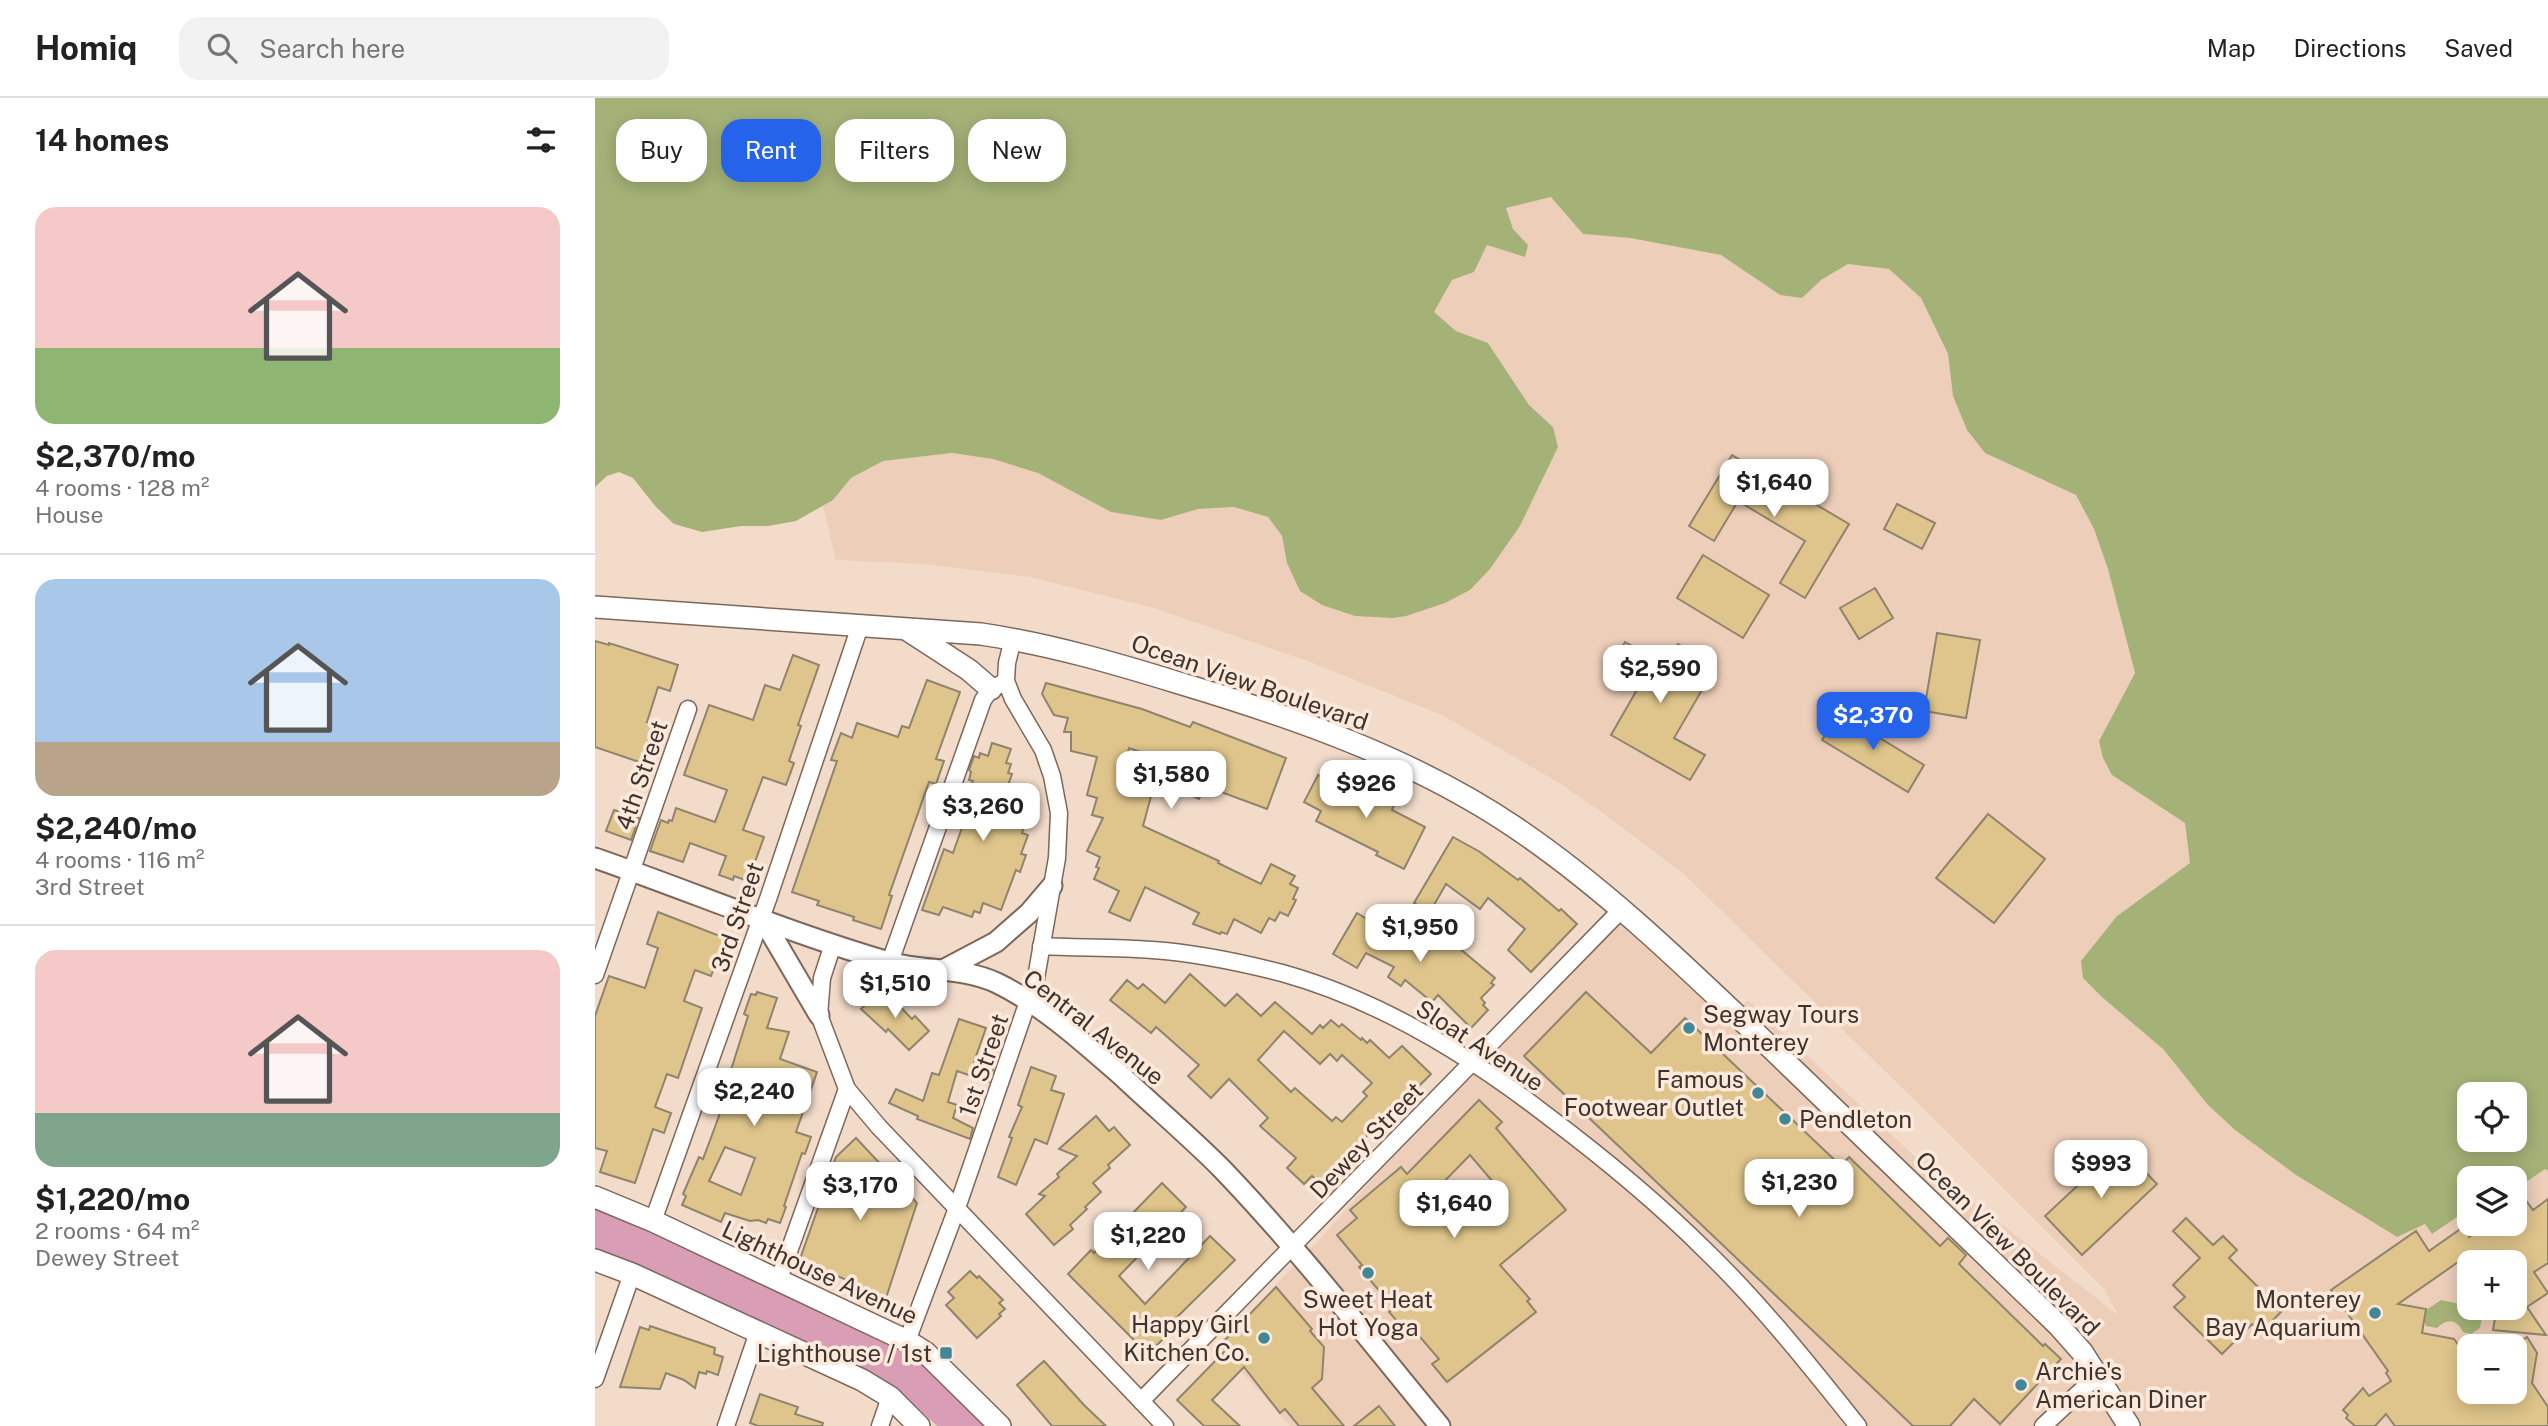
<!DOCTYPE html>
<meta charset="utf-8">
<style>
body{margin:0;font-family:"Public Sans",sans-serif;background:#f2f2f2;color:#222;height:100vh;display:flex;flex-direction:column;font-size:26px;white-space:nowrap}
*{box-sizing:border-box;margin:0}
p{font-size:23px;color:#767676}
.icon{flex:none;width:38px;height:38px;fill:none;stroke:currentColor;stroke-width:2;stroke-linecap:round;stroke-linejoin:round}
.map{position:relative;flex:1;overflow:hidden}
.side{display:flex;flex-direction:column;background:#fff;width:595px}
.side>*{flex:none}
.hud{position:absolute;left:21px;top:21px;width:665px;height:63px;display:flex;gap:14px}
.controls{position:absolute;left:1862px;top:984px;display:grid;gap:14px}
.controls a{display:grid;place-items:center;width:70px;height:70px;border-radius:14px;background:#fff;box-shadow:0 4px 18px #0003;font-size:35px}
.price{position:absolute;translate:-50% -60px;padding:0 16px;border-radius:14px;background:#fff;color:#222;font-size:23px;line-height:46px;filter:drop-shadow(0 2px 4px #0008)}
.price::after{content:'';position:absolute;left:50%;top:42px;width:21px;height:16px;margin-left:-10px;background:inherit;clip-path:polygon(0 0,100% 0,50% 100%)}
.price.selected{background:#2563eb;color:#fff}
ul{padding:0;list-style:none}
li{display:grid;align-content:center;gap:14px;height:371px;padding:0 35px}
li+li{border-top:2px solid #e0e0e0}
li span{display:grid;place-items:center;height:217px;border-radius:21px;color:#555}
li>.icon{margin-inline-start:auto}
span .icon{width:126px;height:126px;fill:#fffc;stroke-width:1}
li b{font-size:30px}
h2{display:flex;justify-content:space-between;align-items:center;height:84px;padding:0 35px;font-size:30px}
.pill{padding:0 24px;border-radius:21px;background:#fff;box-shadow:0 4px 18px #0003;font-size:24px;line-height:63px}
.pill.selected{background:#2563eb;color:#fff}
header{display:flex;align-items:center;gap:42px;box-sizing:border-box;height:98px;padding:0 35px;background:#fff;border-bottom:2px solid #e0e0e0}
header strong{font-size:33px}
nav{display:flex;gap:38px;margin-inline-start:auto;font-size:24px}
.search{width:490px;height:63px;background:#f2f2f2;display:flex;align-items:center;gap:18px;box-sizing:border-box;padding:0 24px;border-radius:21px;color:#767676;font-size:26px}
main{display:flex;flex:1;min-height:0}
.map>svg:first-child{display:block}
.built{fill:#edceb9;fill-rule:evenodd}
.green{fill:#d99db6}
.water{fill:#a5b277;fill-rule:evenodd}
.building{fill:#dfc58b;stroke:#8e846d;stroke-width:2;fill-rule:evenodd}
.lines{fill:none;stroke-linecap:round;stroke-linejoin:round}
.minor-casing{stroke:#7c6759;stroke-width:19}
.tertiary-casing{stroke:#7c6759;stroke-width:23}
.secondary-casing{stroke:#7c6759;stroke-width:24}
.minor{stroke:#fff;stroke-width:16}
.tertiary{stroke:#fff;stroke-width:19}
.secondary{stroke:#fff;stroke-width:21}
.poi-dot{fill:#438696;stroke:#fde9dc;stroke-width:2.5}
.labels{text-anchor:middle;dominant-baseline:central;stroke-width:7;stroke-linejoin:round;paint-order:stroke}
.street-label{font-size:24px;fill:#3e342e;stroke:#fde9dc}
.poi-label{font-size:24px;fill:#3e342e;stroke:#fde9dc;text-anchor:end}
</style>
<header>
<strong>Homiq</strong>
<div class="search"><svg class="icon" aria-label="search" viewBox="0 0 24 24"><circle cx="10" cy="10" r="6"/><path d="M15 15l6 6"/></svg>Search here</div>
<nav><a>Map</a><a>Directions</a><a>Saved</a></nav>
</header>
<main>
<section class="side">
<h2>14 homes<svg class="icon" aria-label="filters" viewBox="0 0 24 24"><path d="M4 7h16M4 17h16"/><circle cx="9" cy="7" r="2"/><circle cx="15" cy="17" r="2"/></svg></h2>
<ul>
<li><span style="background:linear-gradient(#f6c9c9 65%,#8fb573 0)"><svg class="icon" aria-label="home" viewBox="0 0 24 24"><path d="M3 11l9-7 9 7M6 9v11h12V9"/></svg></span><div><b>$2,370/mo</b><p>4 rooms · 128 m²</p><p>House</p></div></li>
<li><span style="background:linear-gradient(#a9c7e8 75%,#b9a48a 0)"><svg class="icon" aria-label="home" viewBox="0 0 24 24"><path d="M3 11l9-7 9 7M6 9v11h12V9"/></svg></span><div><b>$2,240/mo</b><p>4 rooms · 116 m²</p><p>3rd Street</p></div></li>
<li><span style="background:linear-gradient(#f6c9c9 75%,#7fa58c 0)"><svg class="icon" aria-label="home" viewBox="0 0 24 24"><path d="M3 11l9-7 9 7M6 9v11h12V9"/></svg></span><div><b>$1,220/mo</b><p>2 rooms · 64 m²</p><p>Dewey Street</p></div></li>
</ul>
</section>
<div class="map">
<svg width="1953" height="1328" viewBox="0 0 1953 1328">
<rect width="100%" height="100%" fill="#f3dbca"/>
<path class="built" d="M956,98L988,136L1035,140L1126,157L1185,197L1207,200L1226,182L1253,166L1294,171L1326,200L1353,256L1358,298L1372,332L1390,355L1481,397L1499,431L1513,471L1540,575L1504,643L1508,660L1517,677L1590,725L1595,765L1522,818L1508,900L1568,951L1613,1007L1640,1032L1701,1077L1801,1139L1830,1126L1837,1136L1874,1111V1125H1920V1092L1950,1071L1953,1073V1328H695L623,1247L727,1139L879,964L1027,811L1140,915L1153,902L1316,1055L1524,1218L1509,1191L1350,1032L1090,777L1012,718L966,686L847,617L715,564L562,511L435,479L329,466L241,462L228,408L238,402L256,380L288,363L357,355L398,361L443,375L516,414L566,422L603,411L639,409L673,419L687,438L692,465L895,471L925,428L963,349L958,329L934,307L893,245L861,233L839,214L857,182L879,174L892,147L929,158L933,147L918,131L910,110ZM1874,1164H1920V1209H1874ZM1874,1248H1920V1293H1874Z"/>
<path class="green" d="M0,1111L22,1118L322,1261L393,1328H342L309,1297L280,1276L0,1150Z"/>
<g class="water">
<path d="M0,0H1953V1073L1950,1071L1920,1092V1080H1874V1111L1837,1136L1830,1126L1802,1139L1701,1077L1640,1032L1613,1007L1568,951L1508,900L1488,880L1486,863L1522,818L1595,765L1590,725L1517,677L1508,660L1504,643L1540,575L1513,471L1499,431L1481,397L1390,355L1372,332L1358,298L1353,256L1326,200L1294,171L1253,166L1226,182L1207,200L1185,197L1126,157L1035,140L988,136L956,99L911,110L918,131L933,147L930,159L892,147L879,174L857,182L839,214L861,233L893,245L934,307L958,329L963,349L925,428L895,471L875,492L850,505L811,518L798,520L760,518L727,507L705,493L692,465L687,438L673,419L639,409L603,411L566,422L516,414L443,375L398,361L357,355L288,363L256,380L238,402L201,423L173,428H146L107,434L79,426L61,409L38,380L24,374L12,378L0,389ZM1874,996H1920V1041H1874Z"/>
<path d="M1846,1202L1880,1209L1887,1219L1885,1230L1876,1236L1868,1234C1862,1221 1852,1220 1842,1230L1831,1228L1828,1219H1830L1831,1212Z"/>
</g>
<g class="building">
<path d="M1137,357L1254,426L1210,500L1185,485L1210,443L1143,403L1119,443L1094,428Z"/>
<path d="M1302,406L1340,425L1327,451L1289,431Z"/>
<path d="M1108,457L1174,497L1148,540L1082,500Z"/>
<path d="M1280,490L1298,520L1264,541L1245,510Z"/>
<path d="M1342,535L1385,542L1371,620L1329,613Z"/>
<path d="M0,543L14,547V545L83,567L75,593L63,589L52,624L62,627L50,666L0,649Z"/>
<path d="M1030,544L1057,559L1062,550L1076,558L1083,546L1103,557L1096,570L1114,580L1079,640L1110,657L1095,682L1016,637L1043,590L1013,572Z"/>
<path d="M198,557L224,567L203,627L206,628L194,663L199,665L191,687L168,679L148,732L169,739L153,783L139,778L138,782L124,777L131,758L95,745L88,764L55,753L66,722L73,725L74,722L77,723L81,710L120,724L132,692L89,677L114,607L158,622L170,587L185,592Z"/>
<path d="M332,582L365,594L341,661L349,663L341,686L334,684L294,797L297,798L286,831L258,822L259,819L222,807L224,803L197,794L242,663L236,662L246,635L257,640L262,625L303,639L307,628L314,630Z"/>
<path d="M451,585L547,611L595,629L598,624L691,660L672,711L610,688L604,701L570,686L579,666L534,650L525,682L558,691L548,728L624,763L623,765L666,786L676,766L700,778L695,786L703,790L698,801L701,802L693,818L685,814L680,823L674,820L666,835L639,821L632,836L626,834L625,836L598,826L604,815L550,789L535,823L514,814L524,793L499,781L504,770L501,769L505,759L492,753L508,720L497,717L502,700L492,697L502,659L476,653V634H469L473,620L459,617L447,596Z"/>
<path d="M1244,615L1329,667L1313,694L1227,642Z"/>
<path d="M397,645L416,651L411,665L416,666L413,675L417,676L411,693L429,699L431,722L427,735L433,737L426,756L431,757L425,774L421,772L406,812L388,805L385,815L379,813L377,819L348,809L344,817L327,812L349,751L358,755L376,704L371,703L378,683L374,682L376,674L374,672L379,658L384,660L385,655L393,658Z"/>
<path d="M723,677L764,697L768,691L799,707L797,712L830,729L809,771L781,757L783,754L721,723L726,713L709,704Z"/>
<path d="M19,712L44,720L36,742L11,733Z"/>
<path d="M1393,716L1450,761L1399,825L1341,780Z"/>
<path d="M858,739L885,754L923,782L925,780L964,813L966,811L982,826L936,874L913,852L930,831L893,800L885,811L851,786L835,814L819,805Z"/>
<path d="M63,814L130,840L116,878L100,872L89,903L107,910L83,980L72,976L60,1009L76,1015L69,1035L58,1031L40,1085L5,1074L12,1053L0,1050V918L14,878L50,890L63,850L52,846Z"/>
<path d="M762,815L777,824L782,815L818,840L823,832L847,848L853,841L900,880L896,885L899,887L886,900L890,905L888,907L893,912L876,930L843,897L837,904L810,882L806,888L793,879L799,869L771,855L762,870L738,856Z"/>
<path d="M595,876L630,908L642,896L666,918L680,904L717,936L725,927L728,930L736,922L744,929L747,926L766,942L767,940L772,945L775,942L794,960L807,948L836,976L821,991L819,989L725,1086L717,1078L709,1086L692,1070L701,1060L665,1028L673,1020L634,981L616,1000L593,978L604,967L561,929L556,935L515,902L532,882L543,891L548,886L570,905ZM689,933L725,966L735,956L742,963L747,957L777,985L768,994L772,998L747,1024L741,1019L737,1023L700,990L696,994L663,962Z"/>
<path d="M288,891L317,921L320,918L334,933L314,952L293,931L291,934L266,911Z"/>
<path d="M162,894L182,900L172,930L194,934L185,961L222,974L201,1034L216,1039L210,1056L207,1055L189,1108L191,1109L185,1125L173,1121L171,1125L163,1122L155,1123L130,1115L126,1124L87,1107L91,1098L88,1096L104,1059L108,1061L120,1029L131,998L123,995L131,973L135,975L153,918L149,916L156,896L161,897ZM130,1049L160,1060L146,1097L114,1083Z"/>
<path d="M991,894L1056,955L1090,920L1246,1068L1254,1059L1345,1148L1353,1140L1371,1157L1364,1166L1448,1248L1450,1246L1466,1261L1405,1326L1379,1301L1355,1328H1318L929,958Z"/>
<path d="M364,921L391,930L379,964L398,972L394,984L362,973L353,1004L362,1007L358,1020L378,1030L375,1041L322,1021L323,1018L294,1005L301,991L328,1003L337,975L344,977Z"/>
<path d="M436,969L461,978L456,992L469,996L452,1046L440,1041L421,1087L403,1079L417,1040L414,1039L427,1009L423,1007Z"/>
<path d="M884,1002L907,1024L901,1030L971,1112L905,1167L935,1201L932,1203L941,1214L852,1284L837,1266L844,1261L814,1226L808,1230L794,1214L799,1210L764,1169L767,1167L742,1137L762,1120L755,1112L806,1069L812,1076ZM875,1057L904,1091L859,1129L833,1100Z"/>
<path d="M501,1018L514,1033L519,1029L535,1047L513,1067L515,1070L498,1085L506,1094L490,1109L492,1111L475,1127L478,1131L459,1147L431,1116L450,1098L444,1096L464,1079L462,1076L482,1058L464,1051Z"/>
<path d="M261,1040L322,1105L291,1200L205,1161L241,1059Z"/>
<path d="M1525,1048L1562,1086L1487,1157L1450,1118Z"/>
<path d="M567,1085L591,1109L524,1178L550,1206L615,1138L640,1162L572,1229L576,1233L553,1256L473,1176L496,1152L499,1155Z"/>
<path d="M1930,1101L1938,1112L1953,1101V1165L1939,1174L1953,1195L1932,1209L1951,1237L1898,1232L1902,1209H1920V1164H1871L1869,1160L1803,1206L1831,1211L1827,1235L1859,1241L1874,1262V1293H1920V1247L1932,1239L1942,1255L1937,1285L1953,1309V1328H1800L1791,1316L1780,1328H1760L1751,1320L1753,1317L1748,1312L1768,1290L1774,1298L1796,1283L1791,1275L1793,1273L1736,1192L1821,1133L1834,1153L1874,1125V1139L1894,1125H1920V1108Z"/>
<path d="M1591,1120L1618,1147L1628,1138L1642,1152L1634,1160L1687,1213L1666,1234L1657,1226L1627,1256L1579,1209L1590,1199L1578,1187L1605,1160L1578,1133Z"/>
<path d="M375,1173L382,1180L384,1178L408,1202L404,1205L410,1211L404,1216L406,1218L382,1240L351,1207L359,1200L353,1194Z"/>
<path d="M681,1189L717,1231L715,1233L729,1249L727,1281L717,1290L749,1328H704L690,1311L685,1315L649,1269L617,1302L645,1328H609L582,1302L631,1252L626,1246Z"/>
<path d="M55,1228L120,1250L119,1256L128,1259L123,1277L112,1273L111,1276L104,1274L100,1290L89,1282L71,1275L65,1291L25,1289L45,1229L54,1232Z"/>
<path d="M449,1263L489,1307L511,1328H457L422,1287Z"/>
<path d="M165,1296L203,1309L200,1316L228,1325L227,1328H163L155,1325Z"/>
<path d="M784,1308L800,1328H759Z"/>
</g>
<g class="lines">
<defs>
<g id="minor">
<path d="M238,846L227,880L224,917L252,991L284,1029L570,1328"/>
<path d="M446,848C483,850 520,849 557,852C601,855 644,864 687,875C784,902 871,955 950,1016C1006,1058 1061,1103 1111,1153C1166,1206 1215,1268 1263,1328"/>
<path d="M295,864L388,602L396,591L406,586"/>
<path d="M0,877L93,611"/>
<path d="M58,1123L173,801L265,528"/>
<path d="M183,1184L252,991"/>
<path d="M312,1243L362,1110L441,880L462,760L464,715L457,678L448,652L418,601L411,583L412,565L418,541"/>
<path d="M0,1281L37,1176"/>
<path d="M546,1303L1027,811"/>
<path d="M131,1328L163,1234"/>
<path d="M285,1328L295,1299"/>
<path d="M1448,1328L1502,1278"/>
</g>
<g id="tertiary">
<path d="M0,760C98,794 194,835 294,864C330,874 368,869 402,885C449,908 490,946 529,980C561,1010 595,1039 626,1070C704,1151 773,1241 845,1328"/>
<path d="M167,820L224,917"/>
<path d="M348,872L401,844L434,815L457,788"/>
</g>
<g id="secondary">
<path d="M0,509L386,536C454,546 519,565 584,585C701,620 819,661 921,730C1014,793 1094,872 1175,949C1271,1042 1368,1135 1464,1228L1487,1254L1534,1328"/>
<path d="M314,533L374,572L396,591"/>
<path d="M0,1099L58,1123L312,1243L331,1255L405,1328"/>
<path d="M0,1162L37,1176L267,1282L295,1299L324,1328"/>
</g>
</defs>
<use href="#minor" class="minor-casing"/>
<use href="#tertiary" class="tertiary-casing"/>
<use href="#secondary" class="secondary-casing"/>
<use href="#minor" class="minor"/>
<use href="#tertiary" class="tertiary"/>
<use href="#secondary" class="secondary"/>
</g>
<g class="poi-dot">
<circle cx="1094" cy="930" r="7"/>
<circle cx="1163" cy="995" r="7"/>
<circle cx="1190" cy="1021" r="7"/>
<circle cx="773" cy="1175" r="7"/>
<circle cx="1780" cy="1215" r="7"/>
<circle cx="669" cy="1240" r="7"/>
<rect x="344" y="1248" width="14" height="14" rx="3.5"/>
<circle cx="1426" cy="1287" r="7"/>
</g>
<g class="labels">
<g class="street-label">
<text transform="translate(655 584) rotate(19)">Ocean View Boulevard</text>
<text transform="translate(46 677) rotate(-71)">4th Street</text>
<text transform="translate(142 819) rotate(-71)">3rd Street</text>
<text transform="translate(499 929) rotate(38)">Central Avenue</text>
<text transform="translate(885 947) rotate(33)">Sloat Avenue</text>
<text transform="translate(388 967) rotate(-71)">1st Street</text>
<text transform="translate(771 1042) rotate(-46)">Dewey Street</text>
<text transform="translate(1413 1145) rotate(45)">Ocean View Boulevard</text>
<text transform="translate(225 1174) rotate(25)">Lighthouse Avenue</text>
</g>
<g class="poi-label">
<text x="1108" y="916" text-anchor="start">Segway Tours<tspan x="1108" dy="28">Monterey</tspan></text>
<text x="1149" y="981">Famous<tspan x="1149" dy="28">Footwear Outlet</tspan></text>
<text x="1204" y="1021" text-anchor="start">Pendleton</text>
<text x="773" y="1201" text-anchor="middle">Sweet Heat<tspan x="773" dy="28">Hot Yoga</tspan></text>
<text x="1766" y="1201">Monterey<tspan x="1766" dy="28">Bay Aquarium</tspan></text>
<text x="655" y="1226">Happy Girl<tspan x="655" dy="28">Kitchen Co.</tspan></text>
<text x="337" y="1255">Lighthouse / 1st</text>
<text x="1440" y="1273" text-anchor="start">Archie's<tspan x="1440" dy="28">American Diner</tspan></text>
</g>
</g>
</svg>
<div class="controls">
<a><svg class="icon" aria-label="locate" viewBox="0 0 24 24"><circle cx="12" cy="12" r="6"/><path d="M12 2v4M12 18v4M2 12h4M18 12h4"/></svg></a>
<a><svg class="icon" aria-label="layers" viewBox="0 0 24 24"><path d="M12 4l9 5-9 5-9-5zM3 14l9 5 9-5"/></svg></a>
<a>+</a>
<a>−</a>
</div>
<b class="price" style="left:1179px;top:421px">$1,640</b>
<b class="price" style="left:1065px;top:607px">$2,590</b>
<b class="price selected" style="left:1278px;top:654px">$2,370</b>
<b class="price" style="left:576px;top:713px">$1,580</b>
<b class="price" style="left:771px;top:722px">$926</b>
<b class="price" style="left:388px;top:745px">$3,260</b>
<b class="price" style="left:825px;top:866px">$1,950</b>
<b class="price" style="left:300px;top:922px">$1,510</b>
<b class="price" style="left:159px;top:1030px">$2,240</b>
<b class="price" style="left:1506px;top:1102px">$993</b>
<b class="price" style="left:1204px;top:1121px">$1,230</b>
<b class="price" style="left:265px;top:1124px">$3,170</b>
<b class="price" style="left:859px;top:1142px">$1,640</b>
<b class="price" style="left:553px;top:1174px">$1,220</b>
<div class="hud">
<a class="pill">Buy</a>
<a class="pill selected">Rent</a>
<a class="pill">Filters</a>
<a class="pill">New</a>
</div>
</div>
</main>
